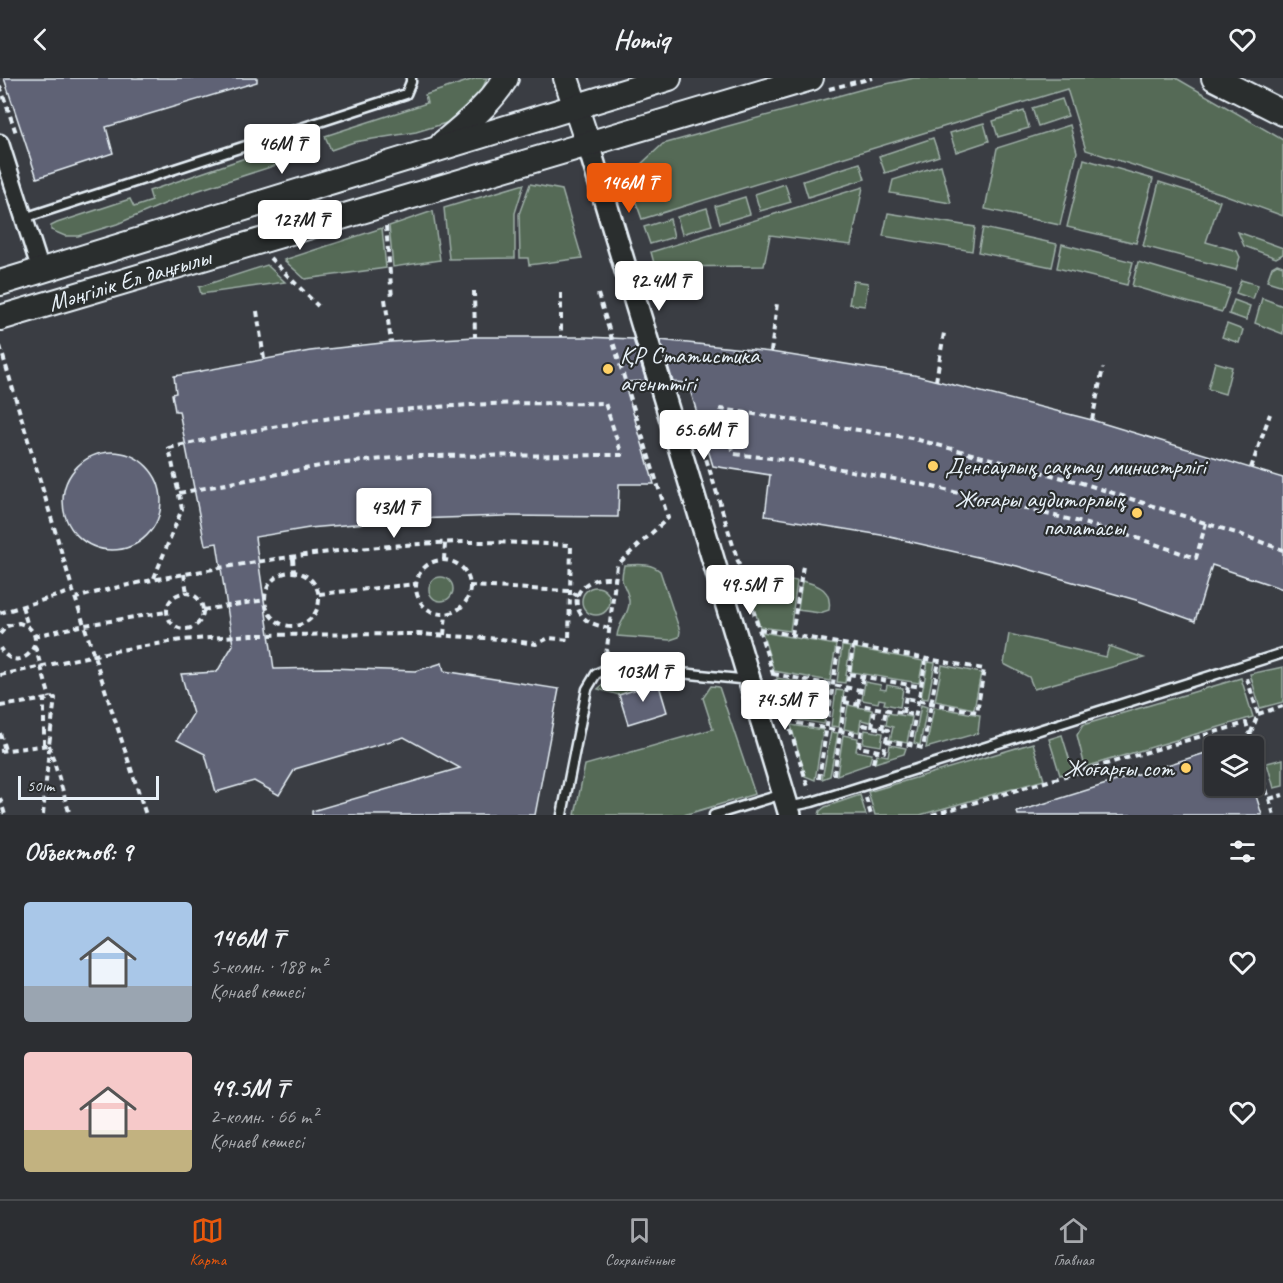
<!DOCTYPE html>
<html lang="ru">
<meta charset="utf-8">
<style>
body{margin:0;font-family:Caveat,sans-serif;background:#383a3e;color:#f1f3f6;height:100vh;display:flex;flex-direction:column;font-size:22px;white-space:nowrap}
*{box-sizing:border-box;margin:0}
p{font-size:20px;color:#a6a8ac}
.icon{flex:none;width:33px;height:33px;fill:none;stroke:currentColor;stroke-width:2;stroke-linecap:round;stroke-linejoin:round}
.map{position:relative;height:737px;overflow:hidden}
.sheet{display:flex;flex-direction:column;background:#2c2e32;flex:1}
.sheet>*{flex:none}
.controls{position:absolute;left:1204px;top:658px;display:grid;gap:12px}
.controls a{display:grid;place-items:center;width:60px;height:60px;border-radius:6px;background:#2c2e32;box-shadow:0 2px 4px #0004,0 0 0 2px #484a4d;font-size:30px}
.scale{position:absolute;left:18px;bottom:15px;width:141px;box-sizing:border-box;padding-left:6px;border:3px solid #e8f1f8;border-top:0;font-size:16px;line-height:21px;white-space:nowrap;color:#e8f1f8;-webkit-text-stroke:4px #2a2d2e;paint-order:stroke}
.price{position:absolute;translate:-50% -51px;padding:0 14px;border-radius:6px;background:#fff;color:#222;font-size:20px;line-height:39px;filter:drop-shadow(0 2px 3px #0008)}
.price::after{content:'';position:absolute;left:50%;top:36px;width:18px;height:14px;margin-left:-9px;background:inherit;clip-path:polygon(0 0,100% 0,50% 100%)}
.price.active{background:#ea580c;color:#fff}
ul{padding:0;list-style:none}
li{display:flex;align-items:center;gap:18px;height:150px;padding:0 24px}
li span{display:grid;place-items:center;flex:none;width:168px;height:120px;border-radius:6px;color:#555}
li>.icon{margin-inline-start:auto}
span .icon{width:72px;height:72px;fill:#fffc;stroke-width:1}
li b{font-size:26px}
h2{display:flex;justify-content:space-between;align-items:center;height:72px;padding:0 24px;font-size:26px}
header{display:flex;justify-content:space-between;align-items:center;height:78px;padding:0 24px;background:#2c2e32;font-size:27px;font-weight:800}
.tab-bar{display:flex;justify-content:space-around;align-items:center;height:84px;border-top:2px solid #484a4d;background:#2c2e32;font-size:16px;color:#a6a8ac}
.tab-bar a{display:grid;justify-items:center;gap:3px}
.tab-bar .active{color:#ea580c}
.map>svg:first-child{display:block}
.green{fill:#546a56;stroke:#9eaea7;stroke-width:1.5}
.building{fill:#5e6274;stroke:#e8f1f8;stroke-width:1.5}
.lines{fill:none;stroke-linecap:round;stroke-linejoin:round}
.service-casing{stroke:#e8f1f8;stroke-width:13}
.minor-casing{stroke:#e8f1f8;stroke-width:21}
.tertiary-casing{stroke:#e8f1f8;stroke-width:26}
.secondary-casing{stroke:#e8f1f8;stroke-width:28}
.path{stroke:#e8f1f8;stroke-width:4;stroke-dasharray:6 4.5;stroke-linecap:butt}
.service{stroke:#2a2d2e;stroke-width:8}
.minor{stroke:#2a2d2e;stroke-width:16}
.tertiary{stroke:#2a2d2e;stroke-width:21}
.secondary{stroke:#2a2d2e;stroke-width:24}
.poi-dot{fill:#ffd166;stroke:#2a2d2e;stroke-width:2}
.labels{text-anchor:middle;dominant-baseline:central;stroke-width:4.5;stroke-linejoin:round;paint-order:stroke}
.street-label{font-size:24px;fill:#e8f1f8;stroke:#2a2d2e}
.poi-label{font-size:24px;fill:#e8f1f8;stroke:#2a2d2e;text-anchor:start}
</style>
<header><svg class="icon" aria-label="back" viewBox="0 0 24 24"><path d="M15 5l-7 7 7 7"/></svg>Homiq<svg class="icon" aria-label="heart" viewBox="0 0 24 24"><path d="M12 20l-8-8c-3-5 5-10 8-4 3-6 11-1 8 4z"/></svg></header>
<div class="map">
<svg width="1283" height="737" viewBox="0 0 1283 737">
<rect width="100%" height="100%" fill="#3a3d43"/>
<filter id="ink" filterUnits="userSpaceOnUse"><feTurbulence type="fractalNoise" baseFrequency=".0167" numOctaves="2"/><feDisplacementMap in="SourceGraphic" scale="12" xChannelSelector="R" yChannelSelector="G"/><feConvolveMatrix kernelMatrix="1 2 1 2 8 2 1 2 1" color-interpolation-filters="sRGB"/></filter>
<g filter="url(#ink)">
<g class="green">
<path d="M477,0H487L480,16L456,42L416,54L354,64L331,72L325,58L427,25L425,17Z"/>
<path d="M914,0H1176L1283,62V138L1223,116L1086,72L1067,11L642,141L627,99L663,66L863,11Z"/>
<path d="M1062,21L1068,38L1038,48L1032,30Z"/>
<path d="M1024,33L1029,50L998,59L993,43Z"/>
<path d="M984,45L989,63L956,74L950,55Z"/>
<path d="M1070,47L1077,74L1060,147L985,131L997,70Z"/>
<path d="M933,60L939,78L885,95L879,78Z"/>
<path d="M283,67L289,83L190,115L117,146L78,158H65L51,152V148L57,145L130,121L134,129L152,123L149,113Z"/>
<path d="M1084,81L1153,101L1136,165L1067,149Z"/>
<path d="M860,85L865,101L808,119L803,103Z"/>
<path d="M941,87L951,125L890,115L893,102Z"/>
<path d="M1159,104L1220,123L1206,164L1237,173L1240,179L1236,192L1143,168Z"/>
<path d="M524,106L515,135V180L449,181L444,130Z"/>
<path d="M530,106L562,112L582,180L529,187L528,180H520L519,136Z"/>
<path d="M785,106L791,124L760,133L755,116Z"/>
<path d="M863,109L851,167L770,157L764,188L655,189L651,174Z"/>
<path d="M745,119L750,136L720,145L715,128Z"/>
<path d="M707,130L712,147L682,156L677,139Z"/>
<path d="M433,133L440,182L393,189L389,148Z"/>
<path d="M888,135L975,149L972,173L883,158Z"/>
<path d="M670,141L674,159L650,166L644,149Z"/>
<path d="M382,150L386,190L305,201L284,182Z"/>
<path d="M983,150L1057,166L1052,189L978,174Z"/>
<path d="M1238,154L1283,170V176L1276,180L1244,168Z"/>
<path d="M1062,166L1133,184L1127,207L1057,190Z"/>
<path d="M1138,184L1230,211L1222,234L1132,208Z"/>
<path d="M1277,186L1283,188V208L1267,203L1272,189Z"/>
<path d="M267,187L285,204L201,216L199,209Z"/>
<path d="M1241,202L1258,207L1253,221L1236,215Z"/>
<path d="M853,203L868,205L865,228L849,226Z"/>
<path d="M1262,220L1283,228V256L1255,245Z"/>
<path d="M1234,222L1250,228L1246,242L1229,236Z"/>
<path d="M1227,246L1243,252L1239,265L1222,259Z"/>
<path d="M1215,284L1232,289L1225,316L1208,311Z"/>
<path d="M624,487C636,487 650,484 660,493L680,553L679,559L670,562L617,558C618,545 628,538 629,526C630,516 624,510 622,502C622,497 623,491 624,487Z"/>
<path d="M763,497L797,503L790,553L760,549L748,511L747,498Z"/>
<circle cx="441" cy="511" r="12"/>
<path d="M802,503C820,507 832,512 829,532L820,535L798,532Z"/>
<circle cx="596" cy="523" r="14"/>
<path d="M762,554L836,567L830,603L774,593Z"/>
<path d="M1009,556L1106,579L1109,568L1144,580L1034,611L1029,599L1004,586Z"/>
<path d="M842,568L850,569L845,605L837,604Z"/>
<path d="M855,570L923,583L919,605L851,594Z"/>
<path d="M928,584L935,585L928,621L921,620Z"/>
<path d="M942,587L981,595L974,631L935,623Z"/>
<path d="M1283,589V624L1260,630L1250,596Z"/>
<path d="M620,600L658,604L619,617L598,611L606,604Z"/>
<path d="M777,600L829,610L824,646L789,640Z"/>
<path d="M1241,600L1253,639L1085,689L1077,657L1083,647Z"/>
<path d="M865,604L881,607L880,611L886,612L887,607L903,610L900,629L884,626L885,622L879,621L878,625L862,622Z"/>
<path d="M711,608L719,609L755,716L684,737H575L585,687L713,651L703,620Z"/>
<path d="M836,612L844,613L839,649L831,648Z"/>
<path d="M848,627L872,632L870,644L861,642L859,654L844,651Z"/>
<path d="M921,627L927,629L920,667L914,665Z"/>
<path d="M934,629L980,637L978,655L926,670Z"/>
<path d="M888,635L912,639L907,665L890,662L893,649L886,647Z"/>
<path d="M791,647L823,652L815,702L805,698Z"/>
<path d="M865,652L883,655L881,668L863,665Z"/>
<path d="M831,654L838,655L830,698L822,701Z"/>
<path d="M843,657L858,660L856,673L872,676L869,686L837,697Z"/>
<path d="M1062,657L1073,693L1060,697L1049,661Z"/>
<path d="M1033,665L1044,702L920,737H875L868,714Z"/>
<path d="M890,667L906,670L904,676L875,685L877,676L888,678Z"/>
<path d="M1283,681V708L1274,710L1267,685Z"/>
<path d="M860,717L866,737H819L820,733L825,729Z"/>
</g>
<g class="building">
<path d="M4,0H257V4L106,49L113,75L37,100Z"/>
<path d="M586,259L633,261L646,303L624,304L654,406H619L618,439L504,438L413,441L309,450L255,459L274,591L329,590L416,593L442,585L444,593L559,611L535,737H312V733L460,690L404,659L295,691L279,717L254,703L216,714L205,676L177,662L193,636L181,596L217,594L233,567L217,465L205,467L179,333H175L172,316L176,315L174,298L310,273L391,264L475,259Z"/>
<path d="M660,262L771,274L914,297L1092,342L1283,400V511L1212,487L1195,543L1136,522L1017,488L881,457L765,438L770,397L713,388L688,305L673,304Z"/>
<circle cx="112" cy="423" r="49"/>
<path d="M658,604L667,634L628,646L619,617Z"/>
<path d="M1215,672V708H1253L1262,737H1018L1017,734Z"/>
</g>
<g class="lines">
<defs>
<g id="service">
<path d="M24,140L406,16L411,4V0"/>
<path d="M788,729L812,724L1283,575"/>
<path d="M562,737L587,611L596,596L613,588L749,602"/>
<path d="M714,737L783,716"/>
</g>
<path id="minor" d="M0,65L41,193"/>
<path id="tertiary" d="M588,66L790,737"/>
<g id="secondary">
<path d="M566,0L588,66"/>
<path d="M1214,0L1283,35"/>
<path d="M443,65C466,46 491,25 506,0"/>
<path d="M0,205L669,0"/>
<path id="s1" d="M0,240L811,0"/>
</g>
</defs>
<use href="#service" class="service-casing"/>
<use href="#minor" class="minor-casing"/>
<use href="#tertiary" class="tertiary-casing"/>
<use href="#secondary" class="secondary-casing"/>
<g class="path">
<path d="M0,8L16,55"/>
<path d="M829,11L872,0"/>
<path d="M386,148L392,220"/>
<path d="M270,180L318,228"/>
<path d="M474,213L475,259"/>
<path d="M561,215V259"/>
<path d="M598,216L668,440L617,487L606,578"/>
<path d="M385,221L391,264"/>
<path d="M257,233L264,281"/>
<path d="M0,268L73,513L146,737"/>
<path d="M771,274L777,225"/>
<path d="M936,303L944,255"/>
<path d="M1092,342L1103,290"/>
<path d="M700,361L809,712"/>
<path d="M1251,390L1270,336"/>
<path d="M1206,445L1196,480L1137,460L1072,442L916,405L797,383L734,376L721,331L911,360L1082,405L1242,457L1283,472"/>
<path d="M293,480L294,494"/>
<path d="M444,482L445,465"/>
<circle cx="443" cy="509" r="27"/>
<circle cx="292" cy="521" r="27"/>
<path d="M184,496L187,515"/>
<path d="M154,500L182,431L169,370C268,347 370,332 472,327C516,324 561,326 605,325L622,377L413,378L325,387L179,415"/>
<path d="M469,508L570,513L578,518"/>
<circle cx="185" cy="533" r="18"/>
<path d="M319,516L416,506"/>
<path d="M22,528L28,548"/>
<path d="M203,532L265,522"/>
<path d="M0,535L73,513"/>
<path d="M609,550C600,548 589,546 583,539C564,516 591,495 615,501"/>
<path d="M759,551L984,591L977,634L905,620"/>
<path d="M0,556L7,548L19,545C56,555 20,603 0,570"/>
<path d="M444,557L446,536"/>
<path d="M792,557L803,488"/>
<path d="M34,558L85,547L166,534"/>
<path d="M35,568L50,620"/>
<path d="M926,581L910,667L923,670L939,583"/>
<path d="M773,596L860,612"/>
<path d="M849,596L921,609"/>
<path d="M0,597L114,573L182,562L251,557L418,556L501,561L536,566L549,560L569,562L571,467C521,465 471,462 421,466C352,470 282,479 214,491C167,499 121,507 76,520"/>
<path d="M1247,600L1258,636L1250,657"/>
<path d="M844,624L915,637"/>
<path d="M858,626L863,599"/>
<path d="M0,628L55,620L49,667L0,673"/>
<path d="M903,635L908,607"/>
<path d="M1258,636L1283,628"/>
<path d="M787,643L862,657"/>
<path d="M863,647L888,652L884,674L859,669Z"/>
<path d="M872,649L875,630"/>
<path d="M882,651L886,632"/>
<path d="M0,655L5,672"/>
<path d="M886,663L910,667"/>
<path d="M44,667V621"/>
<path d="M49,667L70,737"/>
<path d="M1254,671L1269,721L1283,717"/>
<path d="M873,685L876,672"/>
<path d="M834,697L853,568"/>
<path d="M819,701L839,565"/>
<path d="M0,720L5,737"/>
<path d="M866,720L871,737"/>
<path d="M1269,721L1274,737"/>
<path d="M43,737L49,671"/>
<path d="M932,737L1246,645L1254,669"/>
</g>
<use href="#service" class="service"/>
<use href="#minor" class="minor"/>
<use href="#tertiary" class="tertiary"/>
<use href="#secondary" class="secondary"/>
</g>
</g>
<g class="poi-dot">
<circle cx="608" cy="291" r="6"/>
<circle cx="933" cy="388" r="6"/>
<circle cx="1137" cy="435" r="6"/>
<circle cx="1186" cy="690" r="6"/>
</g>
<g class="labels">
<g class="street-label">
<text stroke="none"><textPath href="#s1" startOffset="135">Мәңгілік Ел даңғылы</textPath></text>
</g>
<g class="poi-label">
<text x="620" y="277">ҚР Статистика<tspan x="620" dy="28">агенттігі</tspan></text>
<text x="945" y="388">Денсаулық сақтау министрлігі</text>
<text x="1125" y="421" text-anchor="end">Жоғары аудиторлық<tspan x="1125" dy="28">палатасы</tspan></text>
<text x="1174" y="690" text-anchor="end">Жоғарғы сот</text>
</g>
</g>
</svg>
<div class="controls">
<a><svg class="icon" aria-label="layers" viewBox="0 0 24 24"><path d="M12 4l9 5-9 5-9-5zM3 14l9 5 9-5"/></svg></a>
</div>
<div class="scale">50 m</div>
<b class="price" style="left:282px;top:97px">46M ₸</b>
<b class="price active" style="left:629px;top:136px">146M ₸</b>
<b class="price" style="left:300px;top:173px">127M ₸</b>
<b class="price" style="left:659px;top:234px">92.4M ₸</b>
<b class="price" style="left:704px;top:383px">65.6M ₸</b>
<b class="price" style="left:394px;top:461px">43M ₸</b>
<b class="price" style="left:750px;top:538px">49.5M ₸</b>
<b class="price" style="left:643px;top:625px">103M ₸</b>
<b class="price" style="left:785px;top:653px">74.5M ₸</b>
</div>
<section class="sheet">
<h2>Объектов: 9<svg class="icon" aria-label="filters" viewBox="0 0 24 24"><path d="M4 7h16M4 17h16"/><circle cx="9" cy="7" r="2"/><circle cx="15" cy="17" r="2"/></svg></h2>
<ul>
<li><span style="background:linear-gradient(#a9c7e8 70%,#9aa5b1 0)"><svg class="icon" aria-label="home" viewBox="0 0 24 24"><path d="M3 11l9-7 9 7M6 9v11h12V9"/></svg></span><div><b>146M ₸</b><p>5-комн. · 188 m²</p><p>Қонаев көшесі</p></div><svg class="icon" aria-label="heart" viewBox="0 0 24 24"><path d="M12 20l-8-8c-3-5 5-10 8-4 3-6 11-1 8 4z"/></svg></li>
<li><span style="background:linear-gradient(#f6c9c9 65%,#c2b280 0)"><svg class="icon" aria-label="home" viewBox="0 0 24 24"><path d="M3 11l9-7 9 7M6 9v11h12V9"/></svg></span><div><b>49.5M ₸</b><p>2-комн. · 66 m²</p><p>Қонаев көшесі</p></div><svg class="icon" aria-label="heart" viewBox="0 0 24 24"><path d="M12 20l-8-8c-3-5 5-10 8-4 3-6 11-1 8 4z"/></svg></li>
</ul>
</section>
<nav class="tab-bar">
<a class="active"><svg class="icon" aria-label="map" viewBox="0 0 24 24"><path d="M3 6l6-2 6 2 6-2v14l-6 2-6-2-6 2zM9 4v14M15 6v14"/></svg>Карта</a>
<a><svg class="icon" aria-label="saved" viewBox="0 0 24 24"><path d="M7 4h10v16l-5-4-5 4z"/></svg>Сохранённые</a>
<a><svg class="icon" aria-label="home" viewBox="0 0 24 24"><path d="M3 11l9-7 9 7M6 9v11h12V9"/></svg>Главная</a>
</nav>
